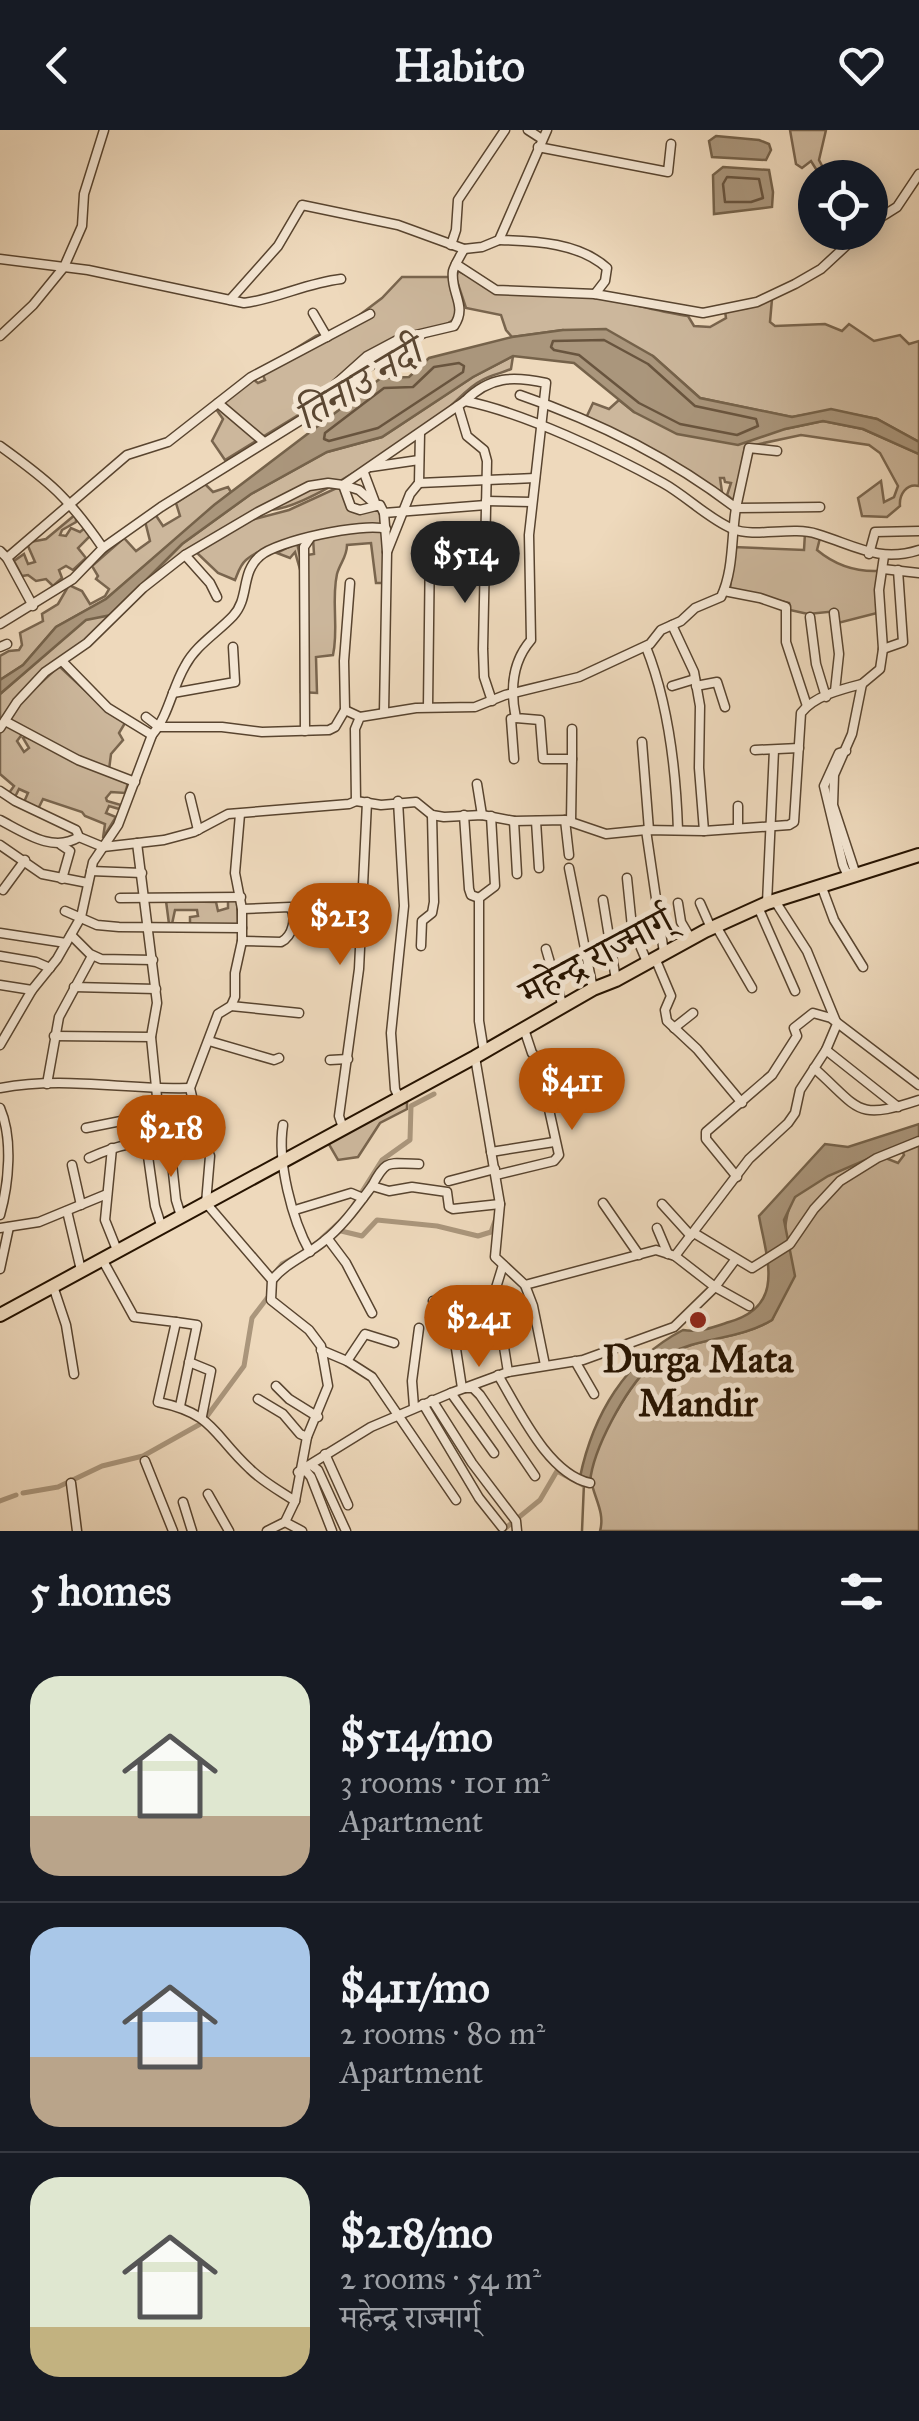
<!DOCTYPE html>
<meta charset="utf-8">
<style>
body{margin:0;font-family:"IM FELL Great Primer","Noto Serif Devanagari",serif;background:#242831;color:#f1f3f6;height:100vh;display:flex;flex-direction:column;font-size:38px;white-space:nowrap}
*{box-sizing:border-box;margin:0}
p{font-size:32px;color:#9ea1a6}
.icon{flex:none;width:55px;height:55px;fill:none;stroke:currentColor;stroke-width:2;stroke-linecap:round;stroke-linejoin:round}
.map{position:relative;height:1401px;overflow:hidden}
.panel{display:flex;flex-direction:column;background:#171b24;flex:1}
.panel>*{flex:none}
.controls{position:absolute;left:798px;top:30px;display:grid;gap:20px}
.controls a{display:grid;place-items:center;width:90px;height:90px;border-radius:50%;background:#171b24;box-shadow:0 5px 25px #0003;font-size:50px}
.price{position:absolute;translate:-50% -85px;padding:0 22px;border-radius:35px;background:#b45309;color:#fff;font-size:32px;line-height:65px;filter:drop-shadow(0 2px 5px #0008)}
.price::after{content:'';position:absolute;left:50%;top:60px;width:30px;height:22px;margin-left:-15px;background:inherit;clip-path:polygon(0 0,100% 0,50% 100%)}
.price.current{background:#222;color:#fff}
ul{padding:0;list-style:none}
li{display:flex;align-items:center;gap:30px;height:250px;padding:0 30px}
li+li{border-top:2px solid #363941}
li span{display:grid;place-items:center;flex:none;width:280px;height:200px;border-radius:30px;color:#555}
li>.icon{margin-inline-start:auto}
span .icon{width:120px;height:120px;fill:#fffc;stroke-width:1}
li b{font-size:42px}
h2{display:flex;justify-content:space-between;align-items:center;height:120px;padding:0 30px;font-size:42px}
header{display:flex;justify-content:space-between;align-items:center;height:130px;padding:0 30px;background:#171b24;font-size:45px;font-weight:800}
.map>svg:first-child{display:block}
.green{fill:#ccb79c;stroke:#79654e;stroke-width:2.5}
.water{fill:#aa967c;stroke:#75624a;stroke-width:2.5}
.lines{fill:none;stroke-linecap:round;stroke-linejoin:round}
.shore{stroke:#68543e;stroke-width:2.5}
.stream{stroke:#75624a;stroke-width:2.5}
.canal{stroke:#aa967c;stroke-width:5}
.minor-casing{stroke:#58442f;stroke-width:11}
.highway-casing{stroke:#261300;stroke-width:16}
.minor{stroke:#f4e6d3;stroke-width:8}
.highway{stroke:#eed9bc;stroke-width:12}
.poi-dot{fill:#8f2418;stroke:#f4e6d3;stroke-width:4}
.labels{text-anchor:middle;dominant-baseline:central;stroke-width:10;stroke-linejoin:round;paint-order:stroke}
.street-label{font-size:38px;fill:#261300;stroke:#f4e6d3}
.poi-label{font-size:38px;font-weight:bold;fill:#261300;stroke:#f4e6d3}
.water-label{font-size:40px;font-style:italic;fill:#5b4732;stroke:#f4e6d3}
</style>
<header><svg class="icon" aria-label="back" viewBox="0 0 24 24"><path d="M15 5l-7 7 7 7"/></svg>Habito<svg class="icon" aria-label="heart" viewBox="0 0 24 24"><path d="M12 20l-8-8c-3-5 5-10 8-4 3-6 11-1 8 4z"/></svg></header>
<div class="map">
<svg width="919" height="1401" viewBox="0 0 919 1401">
<rect width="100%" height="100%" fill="#eed9bc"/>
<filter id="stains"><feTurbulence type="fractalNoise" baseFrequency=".002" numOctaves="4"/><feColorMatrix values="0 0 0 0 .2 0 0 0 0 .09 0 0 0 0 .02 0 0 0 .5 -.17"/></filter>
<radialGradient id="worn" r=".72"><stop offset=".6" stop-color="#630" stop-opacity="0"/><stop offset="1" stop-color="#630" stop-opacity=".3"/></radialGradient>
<g class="green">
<path d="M790,0H826L819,30L828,47H821L811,31L802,38L796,34Z"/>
<path d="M458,141C511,169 540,163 596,168C627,171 657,182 688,186L694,196L710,197L726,188L725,181L747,178L772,169L770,192L775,196L825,194L842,201L849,194L874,211L900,205L909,214L919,211V312L877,289L832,280L792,287L700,268L653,226L563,200L512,207L506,200L501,185L466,178L456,148Z"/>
<path d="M402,147H450L458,187L225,330L212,311L223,289L216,279L253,249L258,253L265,250L261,240L316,206L345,196L382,168Z"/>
<path d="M513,226L511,239C502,243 491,245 482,250C468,257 458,270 446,280C417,302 297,388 265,379L165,436L119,483L59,532L0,595V564L86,489L112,484L182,414L251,364L327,322L382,307L473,247Z"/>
<path d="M619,270L634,282L785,299L823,291L863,299L919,324V356C906,353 899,365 900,376L887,387L862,386L858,368L881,351L884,372L894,367L898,356L880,323L869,315L801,305L745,317L735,372L727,365L731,353L725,352L724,348H720L722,362L586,288L593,273L609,279Z"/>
<path d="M205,354L213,362L228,357L231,362L106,469L56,497L23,535L0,550V526L9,521L19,520L22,515L20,503L43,491L42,484L58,474L69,455L82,461L90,474L105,466L109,459L96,449L98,446L92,436L124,408L136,421L150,411L145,391L155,384L163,396L180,386L176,373Z"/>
<path d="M341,356L349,378L381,377L383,395C350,400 270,408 246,430C240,435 238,443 235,450L218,443L196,422L251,390L289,380Z"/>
<path d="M76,384V392L62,400L60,405L66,406L71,398L80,402L86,397L90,406L78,418L86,428L73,440L66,436L59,440L62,448L53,456L46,449L36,451L28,445L22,446L14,431L24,424L28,434L35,432L28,416L30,412L46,409Z"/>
<path d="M384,400L386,453H376L371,413L347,415C347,427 340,433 337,444C331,471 339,498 333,525L316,527L317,563L301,562V443L295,422L290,428L277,423L297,413L300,426L314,424L313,408L325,404Z"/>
<path d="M805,403L820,408L817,420C835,435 857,442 879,441L877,483L838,493L837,481L808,484L790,480L789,473L730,459L734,417L804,420Z"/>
<path d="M59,536L103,577L125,593L119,603L123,610L111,624L109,640L66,626L9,590L16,576Z"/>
<path d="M6,594L23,603L17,611L24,622L29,618L23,608L26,607L128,653L125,663L111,662L106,668L107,671L121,675L119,679L109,676L106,683L116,687L103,708L105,694L85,686L82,682L43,669L38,679L24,672L28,663L19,659L15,667L9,663L14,656L0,644V599Z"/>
<path d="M228,770H237L238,794L190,795V787L198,786L197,780H175L172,794H169L166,771L216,772L218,781L228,778Z"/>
<path d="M407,966V979L380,993L358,1027L338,1030L327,1011Z"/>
<path d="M919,1009V1401H600C607,1377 585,1358 592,1334C598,1309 631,1253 650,1235C660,1227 679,1219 691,1215C718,1207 748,1205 772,1190C788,1156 778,1089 794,1068C809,1049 856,1035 878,1025L898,1033L904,1025L902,1020Z"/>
</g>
<g class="water">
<path d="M716,6L759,10L769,14L771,20L766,30L712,27L709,11Z"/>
<path d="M723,37L769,40L773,62L772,77L714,84L713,45Z"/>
<path d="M606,199L653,226L700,268L792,287L831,279L877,289L919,312V324L863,299L823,291L785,299L738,315L677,304L634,282L574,233L513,226L473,247L382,307L327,322L251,364L182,414L111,485L86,490L0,564V550L23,535L56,497L106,469L214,375L381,248L409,247L429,228L512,207L563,200Z"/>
<path d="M919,994V1007L828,1046L795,1067L784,1090L795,1146L772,1190C747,1205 718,1207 691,1215C678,1219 659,1227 650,1236C625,1260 593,1319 590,1352L580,1347C593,1285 625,1230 683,1200C699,1203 714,1197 729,1192C787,1176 766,1127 759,1086L825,1014L848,1017Z"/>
</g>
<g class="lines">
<g class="shore">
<path d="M727,47L759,49L763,68L751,72H725L723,54Z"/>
<path d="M604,210L648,234L695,276L756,289L758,296L737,305L680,294L639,273L579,225L554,220L551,217L553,211Z"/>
<path d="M459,233L464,236L463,242L378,298L329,311L324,309L325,303L384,258L413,257L434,237Z"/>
</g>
<path class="stream" d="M582,1401L584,1353"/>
<g class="canal">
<path d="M353,1076L382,1030L410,1010L411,976L434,964"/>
<path d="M337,1100L362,1106L377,1090L437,1096L478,1106L491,1102L496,1088"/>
<path d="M322,1108L343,1089"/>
<path d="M278,1139L282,1134L297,1126"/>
<path d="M23,1363L58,1357L102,1336L143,1326L202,1293L244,1236L252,1188L268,1167"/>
<path d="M0,1371L16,1365"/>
<path d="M502,1401L540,1370L557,1341L583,1355"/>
</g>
<defs>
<g id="minor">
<path d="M528,0L542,9"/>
<path d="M538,17L668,42L671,14"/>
<path d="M870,94L897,77L919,44"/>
<path d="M499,110C537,111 579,113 607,138L605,151L595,164"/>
<path d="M451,115L456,100L458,70L505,0"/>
<path d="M464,119L482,117L499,110L547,0"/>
<path d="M0,129L88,140L244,173C277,169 306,153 341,149"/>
<path d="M456,134L496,160L595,164L703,183L757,172L795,154L821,139L861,102"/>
<path d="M313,183L327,207"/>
<path d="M0,206L33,175L64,137L82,96L84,64L104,0"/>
<path d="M520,265C596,291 672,329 736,378L749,318L777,321"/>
<path d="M465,271C522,282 611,324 663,353C685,365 710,390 733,399C755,408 792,396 817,404C854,415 879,433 919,420"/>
<path d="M218,273L264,312"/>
<path d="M458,276L467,306L484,320L487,331L483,519L484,547L492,571"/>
<path d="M0,316C50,352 68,367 103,418"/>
<path d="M371,337L419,330"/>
<path d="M419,353L535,348"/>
<path d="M343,355L351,377L360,380L380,375L384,383L486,375"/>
<path d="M343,355L359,360L376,375L364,343"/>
<path d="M486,371L532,372"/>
<path d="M384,383L387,422"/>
<path d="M0,421L7,428L33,476"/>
<path d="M869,424L875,402L919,401"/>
<path d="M185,425L210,453L217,467"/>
<path d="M7,428L127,325L168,312L251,247L370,184"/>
<path d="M883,439L919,443"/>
<path d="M724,461L760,468L786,477V512L807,576"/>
<path d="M834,483L839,524L835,561"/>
<path d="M810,487L816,534L826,567"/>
<path d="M0,494L73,449L103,418L161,377L301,290L319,269L367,226L399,209L454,196C468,176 450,163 453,141C455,134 461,125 464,119L398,95L302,75L278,116L230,170"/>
<path d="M672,495L694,542L700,576L699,638L704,701"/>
<path d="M0,517L7,514"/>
<path d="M646,517C668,572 676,640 678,700"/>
<path d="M883,519L903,512L898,440"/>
<path d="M63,532L108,578L152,605"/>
<path d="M672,556L695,549"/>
<path d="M696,556L717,552L725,577"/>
<path d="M173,563L235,552L233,517"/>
<path d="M428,577L430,412"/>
<path d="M345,580L344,531L350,453"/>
<path d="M384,582L387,422L410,364L419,353L420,303"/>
<path d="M146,587L159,597H222L262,602L329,600L335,597L345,580L360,587"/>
<path d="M5,591L78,630L135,652"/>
<path d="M0,598L17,572L45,542L87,513L143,458L185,425L258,382L309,356L328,353L343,355L465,271C490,246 513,246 546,253L529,405L531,510C512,532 510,560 516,588L540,590L543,629H572L571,692"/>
<path d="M572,599V629"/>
<path d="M305,601L304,417L310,408"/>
<path d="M642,612L649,700"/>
<path d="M755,620L799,618"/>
<path d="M846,621L839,623L824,656L843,735L846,742L851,744"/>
<path d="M514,629L511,589L516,588"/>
<path d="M477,654L482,685"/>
<path d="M0,661L15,671L76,700L79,707L103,717L164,710L194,702L228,684L349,674L356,671L355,599L360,587L416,578L475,577L505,565L579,547L650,514L661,500L681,491L695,478L721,467C734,440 731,407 736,378L820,377"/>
<path d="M190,667L198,700"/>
<path d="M356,671L381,675L416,672L432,685L444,687L482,685L514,691L565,690L606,704L646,700L704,701L789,695L794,692L801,583C814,566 842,559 862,554"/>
<path d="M398,671L404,776L391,903L395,959L399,968"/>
<path d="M738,676V698"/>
<path d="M240,684L235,743L242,779V811L235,843V867L231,876L218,884L190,958L200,1001L210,1026L206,1073L272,1150L271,1170L309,1200L321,1216L328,1256L307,1307L295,1371L285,1392L267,1401"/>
<path d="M464,685L469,759L471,765L479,768"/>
<path d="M0,690C25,703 53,723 79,707"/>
<path d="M565,690L569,725"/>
<path d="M514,691L517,744"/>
<path d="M536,691L539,738"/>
<path d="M646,700L664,823"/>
<path d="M137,713L157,873L151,907L159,987L156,1011"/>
<path d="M0,715L42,744L88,753"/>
<path d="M61,715L70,721L62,749"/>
<path d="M569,738L593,859"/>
<path d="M91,741L142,743"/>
<path d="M856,745L833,675L834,645L852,604L862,554L880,539L883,519L879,460L884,426"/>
<path d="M627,748L632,797L647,832"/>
<path d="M821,755L834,790L863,837"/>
<path d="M3,760L25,730"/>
<path d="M120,768L241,767"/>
<path d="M603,770L616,850"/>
<path d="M678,773L681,792L691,809"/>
<path d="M700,773L711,798"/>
<path d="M767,773L774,620"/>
<path d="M758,777L795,861"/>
<path d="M65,781L97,795L119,797L242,798"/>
<path d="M716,796L752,858"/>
<path d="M0,803L66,813"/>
<path d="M71,805L90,824L101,829L153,830"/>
<path d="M242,811L281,812C293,806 297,787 290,777L242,779"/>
<path d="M421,816L422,791L432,783L434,772L432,685"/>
<path d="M546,819L563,877"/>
<path d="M0,826L36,832L50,838"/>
<path d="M655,828L671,866L665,880L667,891L697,919L742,973"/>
<path d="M0,855L32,860"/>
<path d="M74,857L156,859"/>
<path d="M231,876L299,883"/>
<path d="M674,898L693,883"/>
<path d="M54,906L151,907"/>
<path d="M209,911L274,930L279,928"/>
<path d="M0,915L32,860L57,829L81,787L93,732L118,695L152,605C169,585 172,558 185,536C196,515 217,503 233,486C250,468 240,443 260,426C276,411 364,392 386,399"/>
<path d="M826,920L898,977"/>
<path d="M484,922L479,891V768L495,756L491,686"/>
<path d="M475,927L500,1074L495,1127L525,1155L533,1176L545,1235"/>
<path d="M330,930L348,929"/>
<path d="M814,938C861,980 855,991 919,970"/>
<path d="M47,954L59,887L92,826"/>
<path d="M0,958C65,946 125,960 190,958"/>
<path d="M0,978C13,1008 9,1053 0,1085"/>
<path d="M283,995C277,1031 292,1090 310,1122"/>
<path d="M86,998L136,988L159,989"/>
<path d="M343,998L339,986L359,839L367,672"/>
<path d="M146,1012L155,1076L161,1095"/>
<path d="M112,1018L105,1090L117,1120"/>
<path d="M491,1022L554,1012"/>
<path d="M89,1028C115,1016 142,1008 170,1015L176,1070L181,1086"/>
<path d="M72,1035L81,1075"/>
<path d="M496,1045L554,1031L559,1025L548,975L546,937L532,923L524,899"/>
<path d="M737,1047L706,1009V1002L772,945L797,906L794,898L813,883L831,888L919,955"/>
<path d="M449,1051L495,1039"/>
<path d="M372,1056C387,1027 389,1034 419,1034"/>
<path d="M603,1073L639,1125"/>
<path d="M662,1074L691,1106"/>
<path d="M295,1080L351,1063L363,1068"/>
<path d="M67,1081L81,1140"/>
<path d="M0,1098L39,1092L107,1064"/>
<path d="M657,1098L668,1124"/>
<path d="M694,1103L752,1138L790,1114L814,1079L840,1051L877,1028L919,1011"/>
<path d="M328,1109L346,1133L372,1183"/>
<path d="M675,1126L715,1157L749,1176"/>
<path d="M102,1129L134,1187L176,1192L158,1272C215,1284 212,1304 250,1339C263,1352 280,1361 295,1371"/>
<path d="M503,1135L495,1161L508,1242"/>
<path d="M0,1139L9,1097"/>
<path d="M272,1150C287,1132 306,1126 324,1111C343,1096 357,1076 372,1056L389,1061L412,1057L447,1062L449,1077L453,1079L500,1074"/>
<path d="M525,1155L656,1120L675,1126L749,1029L788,993L795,983L800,960L826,920L837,894L807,821L775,771"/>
<path d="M53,1156L66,1195L74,1244"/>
<path d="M433,1171L446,1170L449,1173L462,1258H473L480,1265L535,1346"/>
<path d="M176,1192L197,1195L180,1276"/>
<path d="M321,1220L347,1231L372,1247L456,1370"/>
<path d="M347,1231L365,1204L394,1213"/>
<path d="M575,1231L594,1264"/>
<path d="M189,1232L211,1241L202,1286"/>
<path d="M498,1245C519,1280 548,1344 590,1353"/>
<path d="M276,1256L289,1269L318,1287"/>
<path d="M451,1263L494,1323"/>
<path d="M258,1269L283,1284L300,1304L307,1307"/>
<path d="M432,1270L472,1333L516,1391L517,1401"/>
<path d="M423,1274L479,1368L502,1397"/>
<path d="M414,1277L412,1251L419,1198"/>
<path d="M325,1324L348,1375"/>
<path d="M145,1331L173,1401"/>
<path d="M311,1335L318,1340L346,1401"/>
<path d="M71,1353L77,1401"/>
<path d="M208,1364L229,1401"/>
<path d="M183,1372L192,1401"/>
<path d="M285,1392L302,1401"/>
<path d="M332,1401L311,1347L306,1341L298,1342L371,1297L451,1263L508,1242L583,1230L674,1197L715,1157L735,1130"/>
</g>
<path id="highway" d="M0,1185L475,927L593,859L616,850L705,801L767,773L919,725"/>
</defs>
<use href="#minor" class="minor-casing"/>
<use href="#highway" class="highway-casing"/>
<use href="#minor" class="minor"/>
<use href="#highway" class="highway"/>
</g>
<circle class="poi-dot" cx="698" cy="1190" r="10"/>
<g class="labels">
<g class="street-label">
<text transform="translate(596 826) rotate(-28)">महेन्द्र राज्मार्ग्</text>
</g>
<g class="poi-label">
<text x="698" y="1229">Durga Mata<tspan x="698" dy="44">Mandir</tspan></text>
</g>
<g class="water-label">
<text transform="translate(358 254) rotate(-31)">तिनाउ नदी</text>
</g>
</g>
<rect width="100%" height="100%" filter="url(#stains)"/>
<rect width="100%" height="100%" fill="url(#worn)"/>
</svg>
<div class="controls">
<a><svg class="icon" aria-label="locate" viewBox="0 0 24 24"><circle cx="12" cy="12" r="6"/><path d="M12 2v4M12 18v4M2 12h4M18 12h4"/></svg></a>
</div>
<b class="price current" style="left:465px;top:476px">$514</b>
<b class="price" style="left:340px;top:838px">$213</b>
<b class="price" style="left:572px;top:1003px">$411</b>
<b class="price" style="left:171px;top:1050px">$218</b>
<b class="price" style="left:479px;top:1240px">$241</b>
</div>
<section class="panel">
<h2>5 homes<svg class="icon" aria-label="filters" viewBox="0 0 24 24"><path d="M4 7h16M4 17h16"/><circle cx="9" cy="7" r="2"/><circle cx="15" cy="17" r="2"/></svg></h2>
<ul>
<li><span style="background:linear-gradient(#dfe7d0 70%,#b9a48a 0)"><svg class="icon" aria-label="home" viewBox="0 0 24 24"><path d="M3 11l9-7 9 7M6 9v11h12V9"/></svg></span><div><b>$514/mo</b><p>3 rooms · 101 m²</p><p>Apartment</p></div></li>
<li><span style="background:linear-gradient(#a9c7e8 65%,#b9a48a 0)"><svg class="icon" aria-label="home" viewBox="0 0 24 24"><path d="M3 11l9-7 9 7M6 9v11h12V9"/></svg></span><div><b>$411/mo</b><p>2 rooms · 80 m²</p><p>Apartment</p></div></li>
<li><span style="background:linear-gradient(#dfe7d0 75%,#c2b280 0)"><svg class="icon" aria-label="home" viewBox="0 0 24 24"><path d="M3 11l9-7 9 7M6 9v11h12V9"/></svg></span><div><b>$218/mo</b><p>2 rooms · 54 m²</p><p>महेन्द्र राज्मार्ग्</p></div></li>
</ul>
</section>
